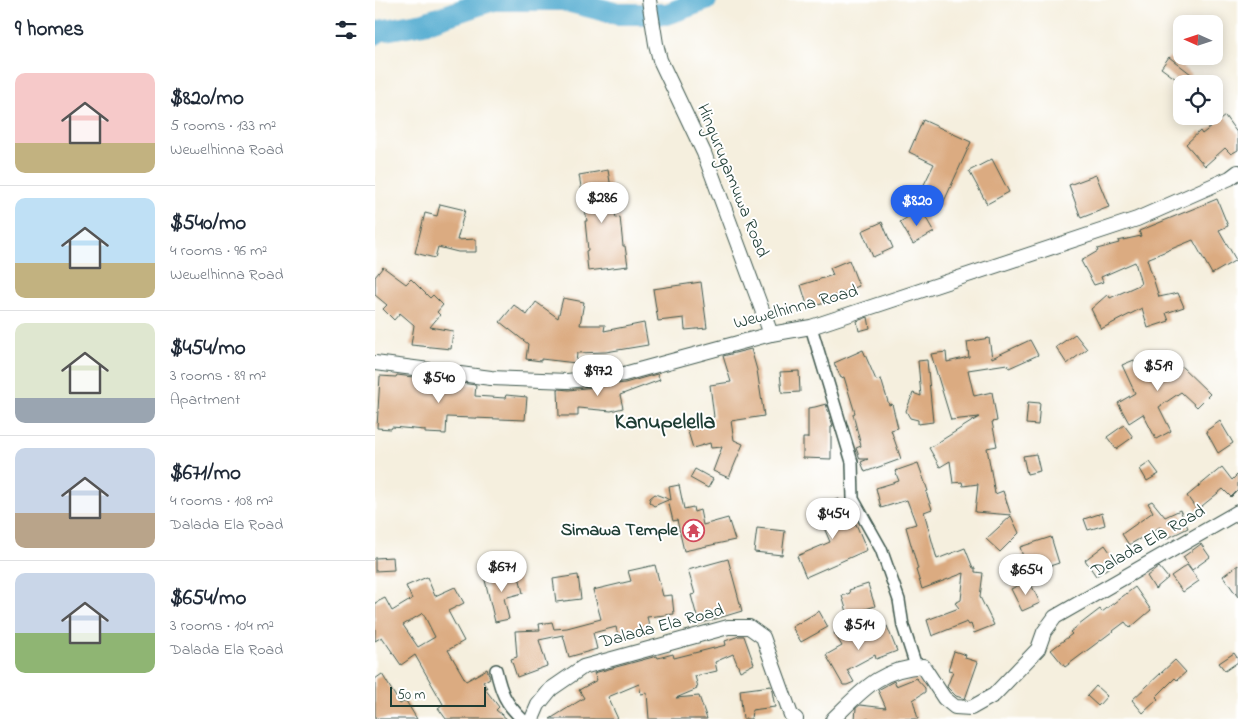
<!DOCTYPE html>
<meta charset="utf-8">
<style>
body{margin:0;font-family:"Indie Flower",sans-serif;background:#f6f6f7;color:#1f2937;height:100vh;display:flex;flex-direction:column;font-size:19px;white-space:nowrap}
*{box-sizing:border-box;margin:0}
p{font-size:16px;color:#747a83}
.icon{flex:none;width:28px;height:28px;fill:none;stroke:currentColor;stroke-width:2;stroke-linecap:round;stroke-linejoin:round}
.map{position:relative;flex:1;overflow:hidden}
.drawer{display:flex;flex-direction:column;background:#fff;width:375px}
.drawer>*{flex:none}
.needle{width:32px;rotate:273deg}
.fabs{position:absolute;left:798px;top:15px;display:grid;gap:10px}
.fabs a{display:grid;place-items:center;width:50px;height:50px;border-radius:10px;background:#fff;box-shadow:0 2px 12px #0003;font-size:25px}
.scale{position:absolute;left:15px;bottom:12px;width:96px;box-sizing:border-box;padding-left:5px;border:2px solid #1f3d34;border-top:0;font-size:14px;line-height:18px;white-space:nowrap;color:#1f3d34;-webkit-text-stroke:4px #fff;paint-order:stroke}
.price{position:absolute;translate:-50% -42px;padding:0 11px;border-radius:18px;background:#fff;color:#222;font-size:16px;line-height:32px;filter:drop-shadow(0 1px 2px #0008)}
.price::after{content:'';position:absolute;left:50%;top:30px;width:15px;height:11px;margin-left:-8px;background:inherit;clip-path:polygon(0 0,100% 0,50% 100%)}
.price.on{background:#2563eb;color:#fff}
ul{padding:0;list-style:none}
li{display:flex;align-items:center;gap:15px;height:125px;padding:0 15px}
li+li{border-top:1px solid #e0e1e3}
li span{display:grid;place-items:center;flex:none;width:140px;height:100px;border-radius:10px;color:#555}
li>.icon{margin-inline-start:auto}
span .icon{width:60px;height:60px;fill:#fffc;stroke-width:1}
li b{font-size:21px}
h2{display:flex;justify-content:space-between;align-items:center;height:60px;padding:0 15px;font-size:21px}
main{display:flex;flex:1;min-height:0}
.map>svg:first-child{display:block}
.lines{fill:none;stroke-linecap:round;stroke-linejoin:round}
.river{stroke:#52acd0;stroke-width:22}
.building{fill:#dbab81;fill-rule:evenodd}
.minor-casing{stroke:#3f584e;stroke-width:14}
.tertiary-casing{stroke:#3f584e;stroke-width:16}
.minor{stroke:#fff;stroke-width:11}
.tertiary{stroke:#fff;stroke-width:14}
.labels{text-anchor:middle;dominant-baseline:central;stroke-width:4;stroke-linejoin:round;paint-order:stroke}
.street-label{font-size:18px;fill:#1f3d34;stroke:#fff}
.poi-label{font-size:18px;font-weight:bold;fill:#1f3d34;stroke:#fff;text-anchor:end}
.district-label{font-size:22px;font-weight:bold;fill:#1f3d34;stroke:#fff}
</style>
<main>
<section class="drawer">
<h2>9 homes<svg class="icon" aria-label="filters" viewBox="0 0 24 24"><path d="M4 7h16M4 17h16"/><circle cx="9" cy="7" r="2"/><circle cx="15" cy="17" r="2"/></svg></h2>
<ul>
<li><span style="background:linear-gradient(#f6c9c9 70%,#c2b280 0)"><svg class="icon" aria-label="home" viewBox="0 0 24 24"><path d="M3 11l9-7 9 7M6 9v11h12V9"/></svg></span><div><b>$820/mo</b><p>5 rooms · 133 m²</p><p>Wewelhinna Road</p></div></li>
<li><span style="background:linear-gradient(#bfe0f5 65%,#c2b280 0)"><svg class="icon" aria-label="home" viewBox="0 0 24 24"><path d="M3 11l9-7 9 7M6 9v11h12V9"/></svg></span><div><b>$540/mo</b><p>4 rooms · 96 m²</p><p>Wewelhinna Road</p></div></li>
<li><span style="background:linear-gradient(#dfe7d0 75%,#9aa5b1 0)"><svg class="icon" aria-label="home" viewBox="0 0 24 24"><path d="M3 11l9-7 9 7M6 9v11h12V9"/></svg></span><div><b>$454/mo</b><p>3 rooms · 89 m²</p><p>Apartment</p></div></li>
<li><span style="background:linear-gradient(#c9d6e8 65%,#b9a48a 0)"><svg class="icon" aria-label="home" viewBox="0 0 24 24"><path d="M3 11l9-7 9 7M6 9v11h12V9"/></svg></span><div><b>$671/mo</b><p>4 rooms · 108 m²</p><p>Dalada Ela Road</p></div></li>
<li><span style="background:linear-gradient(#c9d6e8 60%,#8fb573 0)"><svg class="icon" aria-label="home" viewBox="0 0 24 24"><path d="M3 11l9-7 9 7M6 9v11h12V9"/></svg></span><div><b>$654/mo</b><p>3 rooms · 104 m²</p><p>Dalada Ela Road</p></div></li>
</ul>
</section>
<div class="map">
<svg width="863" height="719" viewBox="0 0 863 719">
<rect width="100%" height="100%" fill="#fff"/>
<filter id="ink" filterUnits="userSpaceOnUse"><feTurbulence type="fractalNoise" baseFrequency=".02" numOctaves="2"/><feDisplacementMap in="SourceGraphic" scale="10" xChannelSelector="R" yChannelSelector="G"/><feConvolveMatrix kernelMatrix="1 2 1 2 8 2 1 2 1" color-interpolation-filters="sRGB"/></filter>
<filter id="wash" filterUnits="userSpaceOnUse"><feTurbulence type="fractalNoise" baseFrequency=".0096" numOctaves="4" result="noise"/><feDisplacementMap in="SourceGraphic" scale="20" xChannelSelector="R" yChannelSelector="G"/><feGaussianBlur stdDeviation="1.12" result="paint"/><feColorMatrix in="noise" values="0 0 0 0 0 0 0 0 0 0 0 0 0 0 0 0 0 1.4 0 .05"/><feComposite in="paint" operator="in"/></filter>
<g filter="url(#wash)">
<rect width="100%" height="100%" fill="#f5efde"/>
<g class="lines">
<g class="river">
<path d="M188,0L243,14H292L331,0"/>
<path d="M0,34L4,31L49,23L118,0H185"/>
</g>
</g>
<g id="blocks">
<g class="building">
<path d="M794,57L816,74L808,84L786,68Z"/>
<path d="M850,116L863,134V150L856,154L850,148L830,166L811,144L825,131L827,134Z"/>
<path d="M548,120L596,142L566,208L543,197L559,164L534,152Z"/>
<path d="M617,159L634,192L612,204L594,171Z"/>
<path d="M233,170L241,218L245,217L248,246H250L253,266L213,271L211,251L213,250L210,221H212L204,175Z"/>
<path d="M721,175L734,207L706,218L694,185Z"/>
<path d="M842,199L853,226L844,230L861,260L837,274L818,240L772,259L784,297L803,293L809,307L791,313L794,321L773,328L767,308L726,329L716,309L733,294L735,298L766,284L760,262L726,277L728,282L719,285L706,261L723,251L722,249L744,243L743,241L766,236L764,231Z"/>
<path d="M65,204L90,210L82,240L101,239V252H83L63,247L60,258L40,253L50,213L62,216Z"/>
<path d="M546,209L559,232L538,244L525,222Z"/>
<path d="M507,222L518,248L498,257L487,231Z"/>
<path d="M474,260L484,286L459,296L460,300L433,308L426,285L458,275L455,268Z"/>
<path d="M8,267L31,284L36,279L55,298L58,295L68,305L62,312L65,315L55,327L78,331L76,349L36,345L39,325L25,313L19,320L8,309L12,305L0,295V277Z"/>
<path d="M326,282L332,328L310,330L309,318L283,321L278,289Z"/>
<path d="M188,298L209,302L205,325H230L229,331L269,323L273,345L231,352L202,353L201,363L166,359V361L151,359L153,344L125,322L139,305L152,315L161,302L183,318Z"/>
<path d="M493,317L495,328L484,331L482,321Z"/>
<path d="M700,334L712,349L692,364L681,347Z"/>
<path d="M614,338L617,358L655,340L663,355L634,368L632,364L593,370L599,396L617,392L622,421L617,422L622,446L612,448L620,494L628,491L636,515L600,512L603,484L588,486L587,482L578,483L575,461L565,467L554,448L604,417L576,420L556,354L571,352L572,362L594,357L592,342Z"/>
<path d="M376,349L382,370L389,416L356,421L359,440L368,444L354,478L338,471L347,447L336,448L335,443L318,448L311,425L339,417L335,385L356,382L348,356Z"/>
<path d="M488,350L501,380L506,379L514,405L517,404L523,428L516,430L526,459L490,472L486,462L493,459H485L481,448L486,446L478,414L480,413L469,377L466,378L459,363Z"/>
<path d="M793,354L800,368L803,363L835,394L822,407L806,392L784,407L796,431L781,439L768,414L754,423L743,403L760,393L747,365L759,360L763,369Z"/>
<path d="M552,360L558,422L543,424V420L535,418L531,411L538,393L546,396L543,361Z"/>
<path d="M424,371L425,392L407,393L405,372Z"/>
<path d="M282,374L285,380L245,395L248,408L236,411L203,408V416H184L183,389L194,390L250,383Z"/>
<path d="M22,375L101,385L100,396L130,398L131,395L152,397L150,420L72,417L71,434L50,433V430L17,427L16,429L2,428L5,376L21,377Z"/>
<path d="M653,402L665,403L663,425L651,424Z"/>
<path d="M451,404L458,426L456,427V459L428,458V438H433V408L440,407Z"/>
<path d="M845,421L858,443L843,453L831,431Z"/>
<path d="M749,425L758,437L741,449L732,437Z"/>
<path d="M661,454L665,471L652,474L648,456Z"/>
<path d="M775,462L784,474L772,481L765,469Z"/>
<path d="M543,463L553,491L551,492L557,509L549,512L562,559L590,548L598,568H600V572L608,573L605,597L619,625L599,633L596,624L594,625L592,622L557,636L552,620L584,608L580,603L586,600L589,573L547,589L541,570L543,569L531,527L541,524L532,500L506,508L501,488L524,481L520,471Z"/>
<path d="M847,467L857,480L863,474V490L856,497L848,489L822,510L812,496Z"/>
<path d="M320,469L338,479L333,488L315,478Z"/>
<path d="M304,485L309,509L318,507L319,512L325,510L328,525L353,518L360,540L309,551L302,520L298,521L293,500L279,506L274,502L275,498L280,494L296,500L294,487Z"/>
<path d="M464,499L476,526L481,524L492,550L431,577L422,556L455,542L440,506Z"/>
<path d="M777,501L790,517L805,510L813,528L791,539L785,527L754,545L747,534L778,512L773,503Z"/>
<path d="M727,513L730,525L713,530L709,519Z"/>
<path d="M636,516L644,533L625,552L611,539Z"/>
<path d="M382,528L410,531L407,555L379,552Z"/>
<path d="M676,537L684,563L653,573L645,547Z"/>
<path d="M826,544L835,557L817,570L808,557Z"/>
<path d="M730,545L742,562L721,576L710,560Z"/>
<path d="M18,557L19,570L0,571V558Z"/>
<path d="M353,559L367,611L324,624L316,595L320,594L313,570Z"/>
<path d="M280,565L288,596L297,595L299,614L272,617L276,633L244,640L241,627L218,633L222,649L194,657L188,635L164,640L172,666L142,677L136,659L142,657L140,631L165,630L164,624L177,622L179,629L192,628L226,619L218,590L256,581L253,571Z"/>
<path d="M812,565L824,581L808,592L796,576Z"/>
<path d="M863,565V597L848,576Z"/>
<path d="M784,567L793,578L780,589L772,576Z"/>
<path d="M143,572L148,593L129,598L134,619L120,622L109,576L122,573L123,577Z"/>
<path d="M203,575L206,599L181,602L178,579Z"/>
<path d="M52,577L60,596L80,587L89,603L73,611L89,641L73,650L91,681L112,669L115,678L108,682L112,688L110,689L124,707L121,710L132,719H71L63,708L68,704L40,655L26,665L7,637L0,641V603L10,598L17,611L37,599L31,586ZM48,613L60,637L43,647L28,625Z"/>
<path d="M654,580L665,603L647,611L636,589Z"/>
<path d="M493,584L500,606L473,615L467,596L475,593L474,590Z"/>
<path d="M760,587L776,610L755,628L750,622L690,667L676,650L697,634L695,632L725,609L727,612Z"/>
<path d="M444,611L453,627L426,642L417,627Z"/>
<path d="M470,626L478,639L512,626L522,651L501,659L500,655L472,670L479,682L472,685H468L451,655L467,646L459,633Z"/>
<path d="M364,636H369L379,664L365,671L358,654L340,662L342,671L320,676L323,687H321L322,689L301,698L324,696L332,719H274L272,693L266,694L264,684L233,697L243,719H175L209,698L204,690L222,680L219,673L282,656L283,658L298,654L299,658L351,645L350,641Z"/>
<path d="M579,651L591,655L590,658L603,662L590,699L581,696L572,687L578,671L573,670Z"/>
<path d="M859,653L863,659V662L850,671L844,663Z"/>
<path d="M800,660L811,672L802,680L800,678L781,697L783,699L768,713L757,700Z"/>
<path d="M7,674L25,704L31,701L42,719H0V679Z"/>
<path d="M541,678L550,688V692L538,700L543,719H480L481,708L485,705L511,708L503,690L519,681L521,686Z"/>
<path d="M396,686L400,707L377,710L376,719H368L365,690Z"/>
<path d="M721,686L732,696L723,706L712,696Z"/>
</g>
</g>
</g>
<g filter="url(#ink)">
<use href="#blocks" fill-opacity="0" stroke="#3f584e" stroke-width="1"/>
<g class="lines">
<defs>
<g id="minor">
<path d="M436,327L477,462L478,499L506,549L524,600L528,626L541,666"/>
<path d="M121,670C126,692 130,703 147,719"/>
</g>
<g id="tertiary">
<path d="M274,0L281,44L285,60L329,153L396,334"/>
<path d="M0,363L116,378L193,381L249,374L396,334L436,327L762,219L855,178L863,172"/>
<path d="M157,719L163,705L176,689L208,667L353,627H374L388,637L416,715L421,719"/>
<path d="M458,719C488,690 504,669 548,666L569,698L580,707L596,708L619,695L663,649L669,632L680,617L863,512"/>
</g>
</defs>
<use href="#minor" class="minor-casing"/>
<use href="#tertiary" class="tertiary-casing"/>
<use href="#minor" class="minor"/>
<use href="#tertiary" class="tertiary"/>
</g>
</g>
<defs>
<symbol id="temple-ring" viewBox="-11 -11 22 22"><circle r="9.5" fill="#fff" stroke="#d1495b" stroke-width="1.5"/><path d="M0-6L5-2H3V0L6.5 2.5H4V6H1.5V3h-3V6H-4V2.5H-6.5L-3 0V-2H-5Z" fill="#d1495b"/></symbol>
</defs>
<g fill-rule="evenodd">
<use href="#temple-ring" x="306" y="518" width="25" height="25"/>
</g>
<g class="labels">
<g class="street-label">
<text transform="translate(357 181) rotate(68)">Hingurugamuwa Road</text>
<text transform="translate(421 308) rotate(-15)">Wewelhinna Road</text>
<text transform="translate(774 542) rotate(-30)">Dalada Ela Road</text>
<text transform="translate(287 627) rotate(-15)">Dalada Ela Road</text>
</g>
<g class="poi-label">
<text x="303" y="531">Simawa Temple</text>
</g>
<g class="district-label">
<text x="290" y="423">Kanupelella</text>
</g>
</g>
</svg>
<div class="fabs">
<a><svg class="needle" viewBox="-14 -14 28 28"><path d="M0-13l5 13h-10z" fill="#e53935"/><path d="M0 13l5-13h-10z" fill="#747a83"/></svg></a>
<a><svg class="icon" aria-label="locate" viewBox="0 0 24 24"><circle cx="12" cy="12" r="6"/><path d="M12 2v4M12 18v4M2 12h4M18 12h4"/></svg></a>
</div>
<div class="scale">50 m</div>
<b class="price" style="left:227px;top:224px">$286</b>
<b class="price on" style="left:542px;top:227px">$820</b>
<b class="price" style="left:783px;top:392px">$519</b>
<b class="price" style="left:223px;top:397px">$972</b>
<b class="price" style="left:64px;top:404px">$540</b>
<b class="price" style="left:458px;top:540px">$454</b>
<b class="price" style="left:127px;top:593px">$671</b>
<b class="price" style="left:651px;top:596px">$654</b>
<b class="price" style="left:484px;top:651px">$514</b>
</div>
</main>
